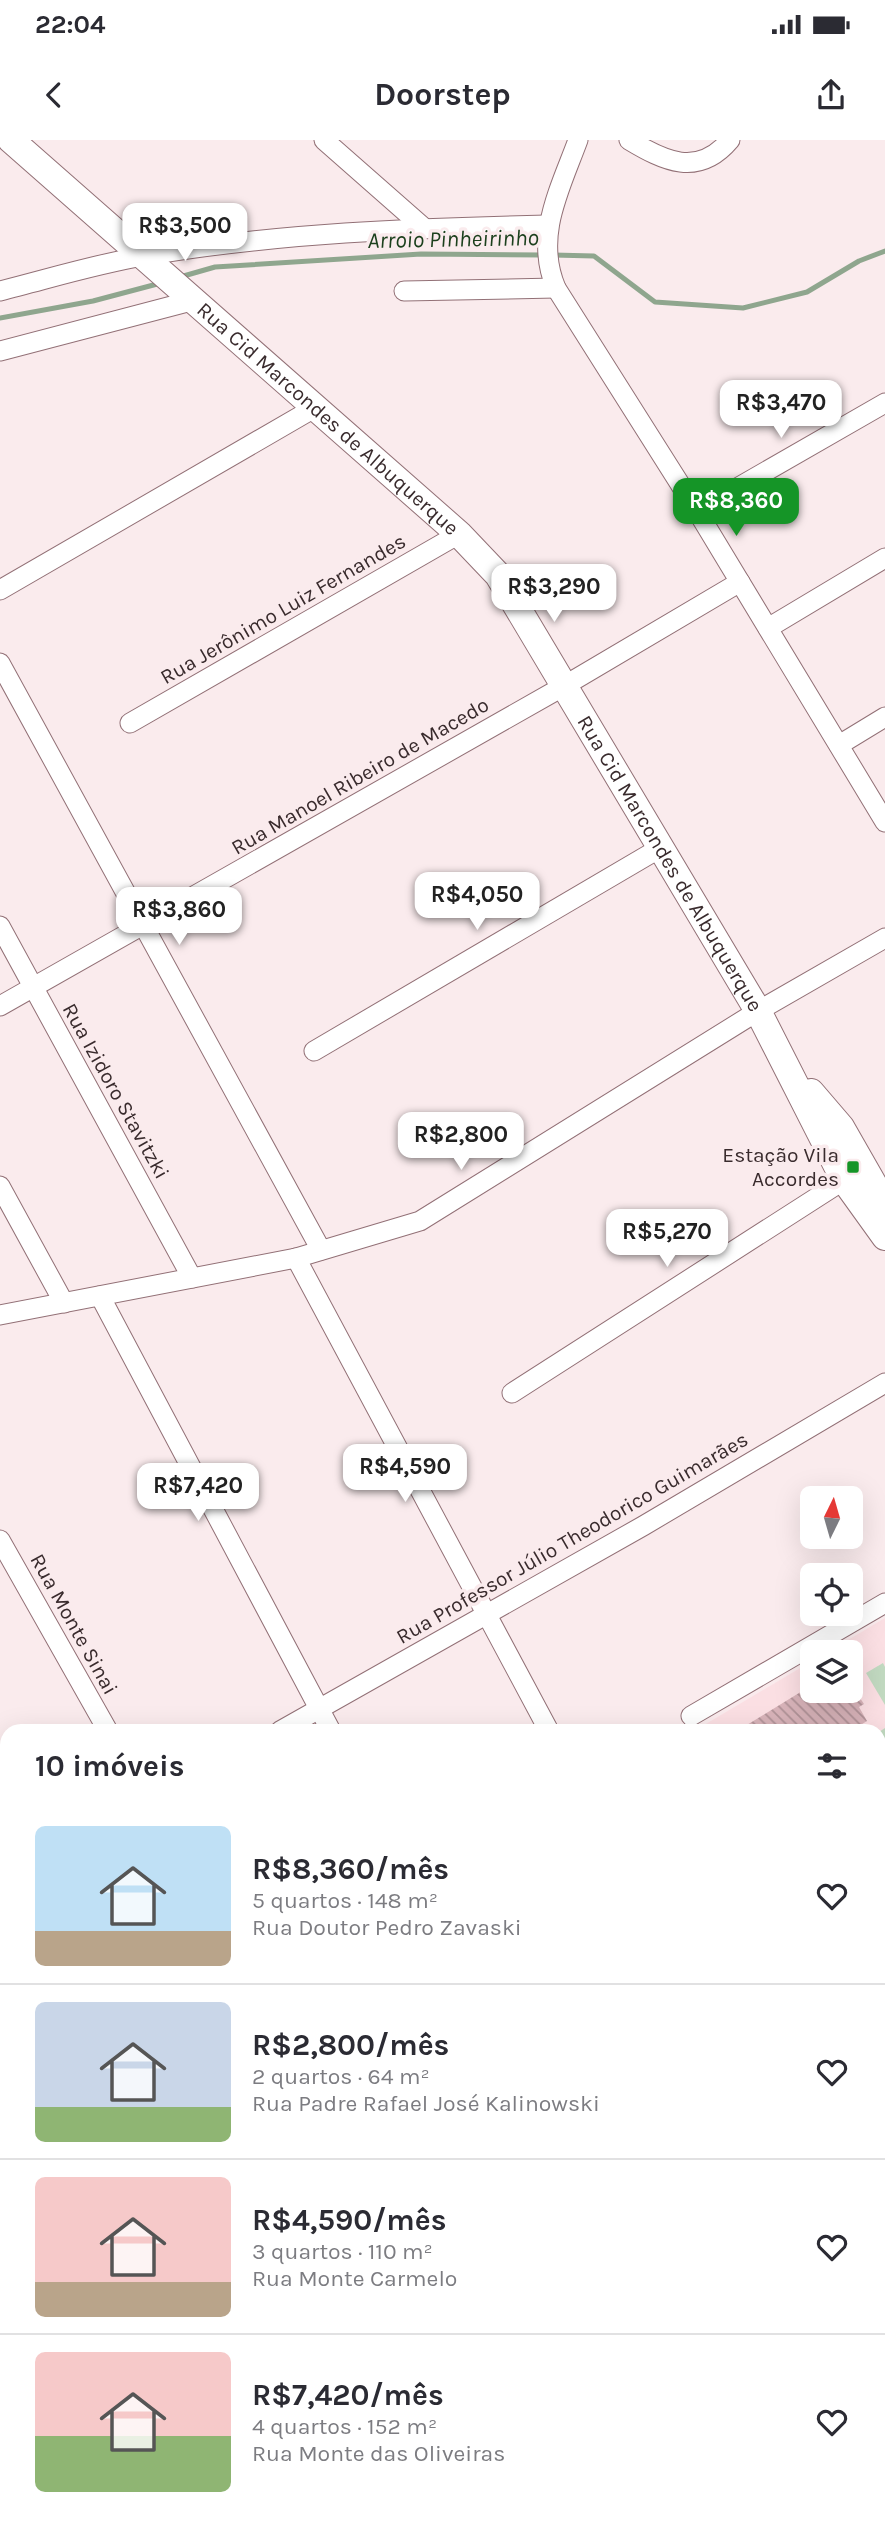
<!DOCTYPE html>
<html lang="pt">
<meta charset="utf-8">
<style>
body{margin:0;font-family:Karla,sans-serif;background:#f2f2f3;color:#2b2b33;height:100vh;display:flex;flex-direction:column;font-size:26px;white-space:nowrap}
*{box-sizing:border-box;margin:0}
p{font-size:23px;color:#7c7c81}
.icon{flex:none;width:38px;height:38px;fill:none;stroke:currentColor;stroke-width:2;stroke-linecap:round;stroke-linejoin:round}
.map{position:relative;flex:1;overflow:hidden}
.side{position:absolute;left:0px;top:1584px;width:886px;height:800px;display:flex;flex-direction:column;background:#fff;border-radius:21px 21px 0 0;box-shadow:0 7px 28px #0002}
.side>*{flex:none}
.needle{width:46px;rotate:5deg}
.fabs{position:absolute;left:800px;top:1346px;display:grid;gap:14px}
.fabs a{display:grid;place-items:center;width:63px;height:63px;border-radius:10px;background:#fff;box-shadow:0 7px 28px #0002;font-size:35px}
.price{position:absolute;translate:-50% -60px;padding:0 16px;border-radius:14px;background:#fff;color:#222;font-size:23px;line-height:46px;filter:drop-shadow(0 2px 4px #0008)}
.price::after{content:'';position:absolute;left:50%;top:42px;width:21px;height:16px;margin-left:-10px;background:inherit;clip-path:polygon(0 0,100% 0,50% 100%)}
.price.active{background:#159527;color:#fff}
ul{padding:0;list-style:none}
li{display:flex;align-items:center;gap:21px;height:175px;padding:0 35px}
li+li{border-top:2px solid #e1e1e2}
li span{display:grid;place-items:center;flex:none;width:196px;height:140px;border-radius:10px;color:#555}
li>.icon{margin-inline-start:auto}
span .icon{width:84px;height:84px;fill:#fffc;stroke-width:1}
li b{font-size:30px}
h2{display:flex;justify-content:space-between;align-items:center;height:84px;padding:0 35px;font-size:30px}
.status{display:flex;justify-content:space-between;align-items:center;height:49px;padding:0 35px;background:#fff;direction:ltr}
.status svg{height:19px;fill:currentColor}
header{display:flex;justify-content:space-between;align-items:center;height:91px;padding:0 35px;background:#fff;font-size:32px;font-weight:700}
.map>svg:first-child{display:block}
.built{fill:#fbdfe3}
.green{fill:#c2dac1}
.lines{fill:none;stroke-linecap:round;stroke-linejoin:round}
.stream{stroke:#8fa68e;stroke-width:5}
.building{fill:url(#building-back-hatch)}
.street-casing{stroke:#927076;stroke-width:21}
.secondary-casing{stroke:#927076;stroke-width:28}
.path{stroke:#b2a3a5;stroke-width:3.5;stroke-dasharray:2 5;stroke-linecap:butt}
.street{stroke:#fff;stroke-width:19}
.secondary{stroke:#fff;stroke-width:26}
.poi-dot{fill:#159527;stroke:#faebed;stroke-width:2.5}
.labels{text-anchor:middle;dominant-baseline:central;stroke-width:7;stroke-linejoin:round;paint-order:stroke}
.street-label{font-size:21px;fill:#392b2d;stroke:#faebed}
.poi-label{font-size:21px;fill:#392b2d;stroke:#faebed;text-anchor:end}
.water-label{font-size:23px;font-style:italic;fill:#1c401d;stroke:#faebed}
</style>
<div class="status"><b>22:04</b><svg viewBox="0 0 49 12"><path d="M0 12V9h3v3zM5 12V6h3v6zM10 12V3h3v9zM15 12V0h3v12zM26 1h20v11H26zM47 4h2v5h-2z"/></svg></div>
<header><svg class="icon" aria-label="back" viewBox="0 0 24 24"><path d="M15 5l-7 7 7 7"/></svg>Doorstep<svg class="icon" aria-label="share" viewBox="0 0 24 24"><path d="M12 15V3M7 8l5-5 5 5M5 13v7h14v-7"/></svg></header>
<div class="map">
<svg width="885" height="2383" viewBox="0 0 885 2383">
<defs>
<pattern id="building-back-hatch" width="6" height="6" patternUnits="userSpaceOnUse" patternTransform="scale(1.75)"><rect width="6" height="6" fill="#d8b3b9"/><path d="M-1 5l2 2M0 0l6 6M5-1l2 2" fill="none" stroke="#b09297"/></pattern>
</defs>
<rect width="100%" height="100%" fill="#faebed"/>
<path class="built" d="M885,1478V1641L879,1644L878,1591H694L812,1521V1550H850V1512H828Z"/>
<g class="green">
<path d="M883,1523L885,1527V1565L866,1533Z"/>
<path d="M885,1588V1635L879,1639V1592Z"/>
</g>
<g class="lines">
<g class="stream">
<path d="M553,115L594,116L655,162L743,168L807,152L859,121L885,111"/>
<path d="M180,137L215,127L421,114L543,115"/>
<path d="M0,178L93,161L161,143"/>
<path d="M878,1693L885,1691"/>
<path d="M143,2383L151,2376"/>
</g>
</g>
<path class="building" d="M850,1543L864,1564L859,1567L867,1581L851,1591H737L812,1545V1550H850Z"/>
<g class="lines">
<defs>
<g id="street">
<path d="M324,0L424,88"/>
<path d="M578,0C560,49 534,96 556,148L697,371L885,682"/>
<path d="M629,0C664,21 698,38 730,0"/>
<path d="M0,151C48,139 96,124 144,116C277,93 413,88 547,85"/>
<path d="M404,151L556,148"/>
<path d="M0,211L191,161"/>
<path d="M697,371L885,263"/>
<path d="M0,450L316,267"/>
<path d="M768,488L885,418"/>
<path d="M0,523L321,1110"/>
<path d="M130,583L459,394"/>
<path d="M839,605L885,577"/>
<path d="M0,786L192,1138"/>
<path d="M0,866L564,546L740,442"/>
<path d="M314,911L660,708"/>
<path d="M0,1046L64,1163"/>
<path d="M296,1118L549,1591"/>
<path d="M100,1156L331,1591"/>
<path d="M0,1175L296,1118L420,1081L758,871L885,798"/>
<path d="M512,1253L844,1040"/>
<path d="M0,1400L108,1591"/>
<path d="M691,1576L885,1463"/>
<path d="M280,1591L643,1386L885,1243"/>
<path d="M0,1742L7,1739"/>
<path d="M0,1768L7,1781"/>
<path d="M878,1835L885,1858"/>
<path d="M0,2112L7,2124"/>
<path d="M878,2349L885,2347"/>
<path d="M197,2383L222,2376"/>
<path d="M762,2383L784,2376"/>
</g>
<g id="secondary">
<path id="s1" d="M11,0L459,394L498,435L758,871L844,1040L885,1097"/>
<path d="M811,952L841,987L885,1064"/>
<path d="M878,1724L885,1722"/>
<path d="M878,2373L881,2383"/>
<path d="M182,2383L188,2376"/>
</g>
</defs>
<use href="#street" class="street-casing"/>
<use href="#secondary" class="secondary-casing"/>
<path class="path" d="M878,1655L885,1654"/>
<use href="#street" class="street"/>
<use href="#secondary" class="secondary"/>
</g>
<rect class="poi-dot" x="846" y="1020" width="14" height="14" rx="3.5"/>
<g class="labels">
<g class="street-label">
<text stroke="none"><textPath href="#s1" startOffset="422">Rua Cid Marcondes de Albuquerque</textPath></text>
<text transform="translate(283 469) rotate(-30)">Rua Jerônimo Luiz Fernandes</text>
<text transform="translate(360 636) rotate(-30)">Rua Manoel Ribeiro de Macedo</text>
<text stroke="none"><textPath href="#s1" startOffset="989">Rua Cid Marcondes de Albuquerque</textPath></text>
<text transform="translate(116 951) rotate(61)">Rua Izidoro Stavitzki</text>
<text transform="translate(572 1398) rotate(-30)">Rua Professor Júlio Theodorico Guimarães</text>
<text transform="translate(74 1484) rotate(61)">Rua Monte Sinai</text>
</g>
<g class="poi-label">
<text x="839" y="1015">Estação Vila<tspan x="839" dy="24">Accordes</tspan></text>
</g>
<g class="water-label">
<text transform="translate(453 99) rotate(-1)">Arroio Pinheirinho</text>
</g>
</g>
</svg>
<div class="fabs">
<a><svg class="needle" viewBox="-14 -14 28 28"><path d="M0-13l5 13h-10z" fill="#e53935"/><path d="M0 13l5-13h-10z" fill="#7c7c81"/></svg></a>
<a><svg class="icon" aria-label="locate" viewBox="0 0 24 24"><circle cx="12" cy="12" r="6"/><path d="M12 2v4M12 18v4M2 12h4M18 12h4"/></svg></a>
<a><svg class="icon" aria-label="layers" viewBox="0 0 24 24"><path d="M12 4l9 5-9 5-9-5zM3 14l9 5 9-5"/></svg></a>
</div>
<b class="price" style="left:185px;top:123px">R$3,500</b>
<b class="price" style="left:781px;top:300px">R$3,470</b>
<b class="price active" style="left:736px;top:398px">R$8,360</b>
<b class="price" style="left:554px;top:484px">R$3,290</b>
<b class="price" style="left:477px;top:792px">R$4,050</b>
<b class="price" style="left:179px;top:807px">R$3,860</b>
<b class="price" style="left:461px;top:1032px">R$2,800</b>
<b class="price" style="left:667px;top:1129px">R$5,270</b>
<b class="price" style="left:405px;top:1364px">R$4,590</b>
<b class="price" style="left:198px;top:1383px">R$7,420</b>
<section class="side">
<h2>10 imóveis<svg class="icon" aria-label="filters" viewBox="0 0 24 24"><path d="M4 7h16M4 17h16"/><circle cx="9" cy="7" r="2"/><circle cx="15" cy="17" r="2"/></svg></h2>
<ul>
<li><span style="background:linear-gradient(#bfe0f5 75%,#b9a48a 0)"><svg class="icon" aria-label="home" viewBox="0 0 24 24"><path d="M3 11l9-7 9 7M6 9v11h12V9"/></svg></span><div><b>R$8,360/mês</b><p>5 quartos · 148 m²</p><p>Rua Doutor Pedro Zavaski</p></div><svg class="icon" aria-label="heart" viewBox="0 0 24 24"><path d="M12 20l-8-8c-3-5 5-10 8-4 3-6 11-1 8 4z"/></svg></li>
<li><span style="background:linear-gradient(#c9d6e8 75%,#8fb573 0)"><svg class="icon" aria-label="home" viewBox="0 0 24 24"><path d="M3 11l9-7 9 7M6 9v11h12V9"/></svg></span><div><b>R$2,800/mês</b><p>2 quartos · 64 m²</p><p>Rua Padre Rafael José Kalinowski</p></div><svg class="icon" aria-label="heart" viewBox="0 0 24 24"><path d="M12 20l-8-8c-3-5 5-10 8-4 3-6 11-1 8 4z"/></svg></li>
<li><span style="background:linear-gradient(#f6c9c9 75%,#b9a48a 0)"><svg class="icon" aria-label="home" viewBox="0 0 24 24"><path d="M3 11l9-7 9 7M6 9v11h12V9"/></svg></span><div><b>R$4,590/mês</b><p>3 quartos · 110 m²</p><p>Rua Monte Carmelo</p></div><svg class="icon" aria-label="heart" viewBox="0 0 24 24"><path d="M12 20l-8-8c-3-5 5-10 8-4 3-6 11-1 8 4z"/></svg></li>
<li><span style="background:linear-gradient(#f6c9c9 60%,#8fb573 0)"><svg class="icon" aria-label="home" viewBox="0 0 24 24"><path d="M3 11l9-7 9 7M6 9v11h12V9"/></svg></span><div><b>R$7,420/mês</b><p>4 quartos · 152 m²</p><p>Rua Monte das Oliveiras</p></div><svg class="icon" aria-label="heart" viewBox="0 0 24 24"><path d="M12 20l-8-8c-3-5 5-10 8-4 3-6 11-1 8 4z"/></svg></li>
</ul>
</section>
</div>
